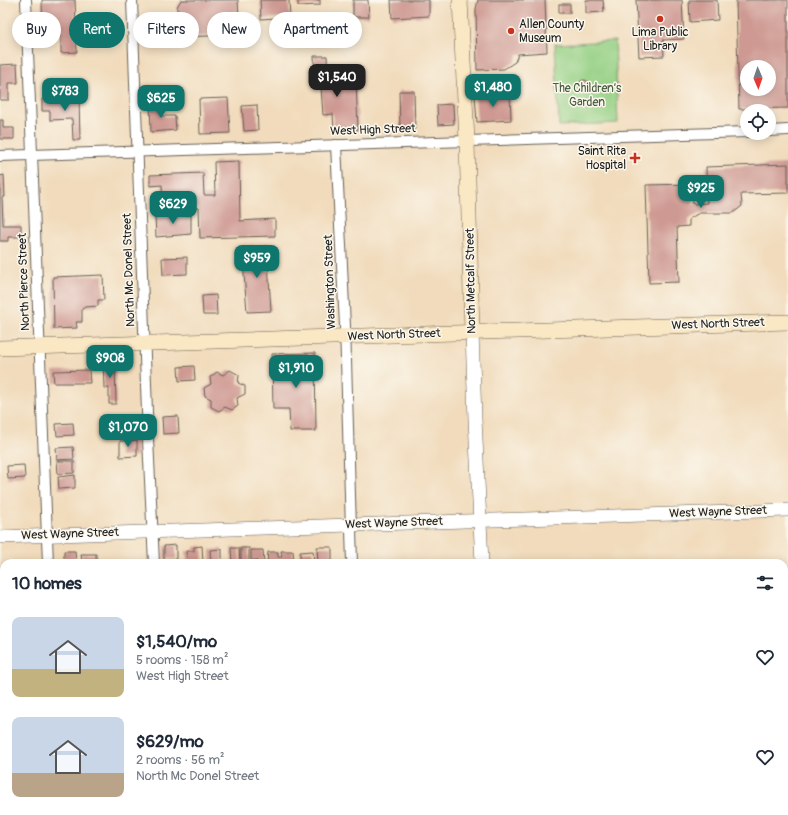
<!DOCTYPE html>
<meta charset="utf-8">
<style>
body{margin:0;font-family:Pangolin,sans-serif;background:#f2f2f3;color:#1f2937;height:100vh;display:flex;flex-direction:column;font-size:15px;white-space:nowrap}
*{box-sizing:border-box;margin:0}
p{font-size:13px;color:#747a83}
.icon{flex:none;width:22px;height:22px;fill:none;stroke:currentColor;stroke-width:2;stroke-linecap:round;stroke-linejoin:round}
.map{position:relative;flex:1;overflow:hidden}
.panel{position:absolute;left:0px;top:559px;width:788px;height:256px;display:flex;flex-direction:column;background:#fff;border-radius:12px 12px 0 0;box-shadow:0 2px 10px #0003}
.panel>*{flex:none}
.top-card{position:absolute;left:12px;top:12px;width:400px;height:36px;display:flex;gap:8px}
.needle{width:26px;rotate:178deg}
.fabs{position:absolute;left:740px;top:60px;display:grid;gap:8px}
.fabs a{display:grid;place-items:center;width:36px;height:36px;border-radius:50%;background:#fff;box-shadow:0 2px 10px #0003;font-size:20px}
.price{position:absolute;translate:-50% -34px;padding:0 9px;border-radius:8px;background:#0f766e;color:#fff;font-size:13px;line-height:26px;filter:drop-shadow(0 1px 2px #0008)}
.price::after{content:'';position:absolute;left:50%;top:24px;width:12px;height:9px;margin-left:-6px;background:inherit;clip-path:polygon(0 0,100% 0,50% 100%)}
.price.on{background:#222;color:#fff}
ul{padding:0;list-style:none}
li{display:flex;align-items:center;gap:12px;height:100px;padding:0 12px}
li span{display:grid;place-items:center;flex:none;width:112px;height:80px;border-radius:8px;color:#555}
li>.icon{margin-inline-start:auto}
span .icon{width:48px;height:48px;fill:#fffc;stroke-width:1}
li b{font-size:17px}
h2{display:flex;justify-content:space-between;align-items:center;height:48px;padding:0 12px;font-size:17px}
.chip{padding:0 14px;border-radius:18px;background:#fff;box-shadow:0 2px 10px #0003;font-size:14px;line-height:36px}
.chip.on{background:#0f766e;color:#fff}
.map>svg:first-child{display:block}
.green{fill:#95d084;stroke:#587650}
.building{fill:#ce9992;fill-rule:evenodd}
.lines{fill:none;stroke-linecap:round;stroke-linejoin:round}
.minor-casing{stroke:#675f54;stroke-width:12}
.tertiary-casing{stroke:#675f54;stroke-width:14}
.secondary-casing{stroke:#675f54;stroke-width:16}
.minor{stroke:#fff;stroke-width:10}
.tertiary{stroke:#fff;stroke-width:13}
.secondary{stroke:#fae7c3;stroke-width:15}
.rail-casing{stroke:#1c1c1c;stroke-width:4}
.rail{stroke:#fbf7ec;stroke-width:2.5;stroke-dasharray:8;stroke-linecap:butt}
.poi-dot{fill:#c8321e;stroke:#fbf7ec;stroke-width:1.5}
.labels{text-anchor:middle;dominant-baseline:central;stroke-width:3;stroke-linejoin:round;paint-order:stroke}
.poi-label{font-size:12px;fill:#1c1c1c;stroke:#fbf7ec;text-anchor:start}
.park-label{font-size:12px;fill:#465b40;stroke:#fbf7ec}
.street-label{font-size:12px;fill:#1c1c1c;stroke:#fbf7ec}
</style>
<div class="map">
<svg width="788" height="815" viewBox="0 0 788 815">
<rect width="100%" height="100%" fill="#fbf7ec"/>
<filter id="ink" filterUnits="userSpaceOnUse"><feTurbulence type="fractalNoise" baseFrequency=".025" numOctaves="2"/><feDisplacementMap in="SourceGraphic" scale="8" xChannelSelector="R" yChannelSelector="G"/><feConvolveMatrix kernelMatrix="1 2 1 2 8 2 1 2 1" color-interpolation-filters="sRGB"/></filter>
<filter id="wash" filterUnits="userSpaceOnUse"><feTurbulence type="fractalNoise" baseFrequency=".012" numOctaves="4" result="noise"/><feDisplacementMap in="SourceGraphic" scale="16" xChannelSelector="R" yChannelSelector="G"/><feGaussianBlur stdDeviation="0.9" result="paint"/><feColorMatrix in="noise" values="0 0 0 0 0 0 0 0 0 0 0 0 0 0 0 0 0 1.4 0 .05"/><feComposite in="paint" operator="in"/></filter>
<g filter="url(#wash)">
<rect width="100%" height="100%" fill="#f1dbbc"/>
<path class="green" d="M615,41L618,123L559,126L555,44Z"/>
<g id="blocks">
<g class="building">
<path d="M42,0H75L77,52L61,53V34L43,35Z"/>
<path d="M181,0H238L240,35L178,37L177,7Z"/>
<path d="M260,0H289L290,17L261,19Z"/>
<path d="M298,0H320V5L298,6Z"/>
<path d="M353,0H368L369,17H353Z"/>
<path d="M391,0H429V16L392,18Z"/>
<path d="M478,0H545L547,52L518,54L515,62L504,69L477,70L476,9Z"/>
<path d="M586,0H603L604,12L586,13Z"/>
<path d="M636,0H682L684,39L663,40L664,56L639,57Z"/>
<path d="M689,0H717L718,20L690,22Z"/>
<path d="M736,0H788V108L739,109ZM747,67H769V89H747Z"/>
<rect x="559" y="4" width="11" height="9"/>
<path d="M316,34L317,43L300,44L299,35Z"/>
<path d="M314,56H327L328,81L356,80L358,130L334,131L333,114L323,115L321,87L315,79Z"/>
<path d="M17,64L18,83H9V100H0V65Z"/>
<circle cx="584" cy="85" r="5"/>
<path d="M399,91H414L415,129H400Z"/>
<path d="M510,94L511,120L477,122L475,96Z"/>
<path d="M79,98L80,140H73L72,119L50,120V111H42V99Z"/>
<path d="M228,98L230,133L200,134L199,99Z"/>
<path d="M161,102L162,116H175L176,130L151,132L150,103Z"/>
<path d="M453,104L454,124L438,125L437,105Z"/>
<path d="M257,105L258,130L244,131L242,106Z"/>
<path d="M0,120H3V128H14V139H0Z"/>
<path d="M239,161L240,221L275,219V236L200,238L199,208L163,209L162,185L150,186V175L203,173L204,195H215L214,162Z"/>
<path d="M788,164V193L741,194L742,206L733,213H699L689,219V226L677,227L679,282L649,283L646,185L692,184L693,204L707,203L706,167Z"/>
<path d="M4,175L5,197H2L3,225H21V237H8V241H0V176Z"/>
<path d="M191,215V234L156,237L155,216Z"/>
<path d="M267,246L271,311L247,312L242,248Z"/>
<path d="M187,257V274L163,275L162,258Z"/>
<path d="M103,275L104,300H98V306L85,307L82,309V322H76L77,328L54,329L53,277Z"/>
<path d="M216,295L217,315H203L202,296Z"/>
<path d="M315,353L316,431H290L289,409H273L272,354Z"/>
<path d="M103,359H115L116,404H109V388H104Z"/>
<path d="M194,366L195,380L179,381L178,367Z"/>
<path d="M89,370L90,383H54L53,371Z"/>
<path d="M230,370L239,375L238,383L245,386V394L237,398L238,406L232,410L225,407L219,411L211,407V399L205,396L204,388L211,384L210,377L217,372L223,375Z"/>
<path d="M178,416L179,433L163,434L162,417Z"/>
<path d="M73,423L74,435L57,436L56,424Z"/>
<path d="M137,440V456L120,457V441Z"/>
<path d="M73,447L74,459L57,460L56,448Z"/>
<path d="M57,461H74V473L58,474Z"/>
<path d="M24,465L25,478L8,479L7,466Z"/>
<path d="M75,475V488L59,489L58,477Z"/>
<path d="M176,545V559H164V546Z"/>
<path d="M202,546L203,563H187L186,551H194V547Z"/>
<path d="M317,547H332V563H318Z"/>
<path d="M231,548H239L240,563H232Z"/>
<rect x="241" y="548" width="8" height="15"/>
<path d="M222,549V563H211L210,550Z"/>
<path d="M251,550H263L264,563H258L257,560H251Z"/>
<path d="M64,551H75L76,563H64Z"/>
<path d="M281,551H293L294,563H267L268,552H278V557H282Z"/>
<path d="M313,551L314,563H300V552Z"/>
<path d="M81,554H96V563H82Z"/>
</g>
</g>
</g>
<g filter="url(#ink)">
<use href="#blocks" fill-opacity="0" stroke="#675f54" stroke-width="1"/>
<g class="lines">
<defs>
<g id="minor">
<path d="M26,0L48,563"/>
<path d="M132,0L148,439L154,563"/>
<path d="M769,131L788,130"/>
<path d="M336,145L345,326L352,563"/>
<path d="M0,156L747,132"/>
<path d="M784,662L788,661"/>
<path d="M163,811L164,815"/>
<path d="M60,815V811"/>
<path d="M767,815L788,814"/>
</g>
<g id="tertiary">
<path d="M472,332L475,419L482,563"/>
<path d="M0,537L788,510"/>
<path d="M492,811V815"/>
<path d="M730,811L737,815"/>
</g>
<g id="secondary">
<path d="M460,0L467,141L472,332"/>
<path d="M0,348L788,322"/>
</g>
</defs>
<use href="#minor" class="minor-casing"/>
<use href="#tertiary" class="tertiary-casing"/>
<use href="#secondary" class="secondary-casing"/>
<use href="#minor" class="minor"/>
<use href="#tertiary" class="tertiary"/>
<use href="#secondary" class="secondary"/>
<defs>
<g id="rail">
<path d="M0,682L4,683"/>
<path d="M611,811L622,815"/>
</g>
</defs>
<use href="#rail" class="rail-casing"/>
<use href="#rail" class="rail"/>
</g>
</g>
<g class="poi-dot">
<circle cx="660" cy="19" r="4"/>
<circle cx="511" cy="31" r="4"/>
<path d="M633 152h4v4h4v4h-4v4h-4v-4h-4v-4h4z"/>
</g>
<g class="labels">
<g class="poi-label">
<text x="519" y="24">Allen County<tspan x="519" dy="14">Museum</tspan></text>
<text x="660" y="32" text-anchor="middle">Lima Public<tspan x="660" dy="14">Library</tspan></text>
<text x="626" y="151" text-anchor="end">Saint Rita<tspan x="626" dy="14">Hospital</tspan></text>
</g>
<g class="park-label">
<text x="587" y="88">The Children’s<tspan x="587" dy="14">Garden</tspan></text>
</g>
<g class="street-label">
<text transform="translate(373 130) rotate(-2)">West High Street</text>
<text transform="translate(129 270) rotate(-92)">North Mc Donel Street</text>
<text transform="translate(471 281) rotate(-91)">North Metcalf Street</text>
<text transform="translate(24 282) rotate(-92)">North Pierce Street</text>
<text transform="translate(330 282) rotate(-92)">Washington Street</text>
<text transform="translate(718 324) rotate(-2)">West North Street</text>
<text transform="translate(394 335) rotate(-2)">West North Street</text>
<text transform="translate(718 512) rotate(-2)">West Wayne Street</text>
<text transform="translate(394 523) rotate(-2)">West Wayne Street</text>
<text transform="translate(70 534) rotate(-2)">West Wayne Street</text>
</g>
</g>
</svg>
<div class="fabs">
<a><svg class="needle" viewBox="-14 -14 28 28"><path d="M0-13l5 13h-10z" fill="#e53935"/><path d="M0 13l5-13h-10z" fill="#747a83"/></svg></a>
<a><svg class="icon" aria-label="locate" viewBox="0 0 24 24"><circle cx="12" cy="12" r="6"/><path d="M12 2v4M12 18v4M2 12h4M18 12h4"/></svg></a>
</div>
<b class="price on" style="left:337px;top:98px">$1,540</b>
<b class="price" style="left:493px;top:108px">$1,480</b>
<b class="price" style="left:65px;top:112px">$783</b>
<b class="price" style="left:161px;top:119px">$625</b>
<b class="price" style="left:701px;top:209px">$925</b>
<b class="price" style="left:173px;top:225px">$629</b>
<b class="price" style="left:257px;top:279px">$959</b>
<b class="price" style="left:110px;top:379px">$908</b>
<b class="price" style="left:296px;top:389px">$1,910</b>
<b class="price" style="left:128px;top:448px">$1,070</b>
<div class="top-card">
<a class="chip">Buy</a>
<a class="chip on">Rent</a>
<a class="chip">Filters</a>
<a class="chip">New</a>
<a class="chip">Apartment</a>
</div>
<section class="panel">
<h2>10 homes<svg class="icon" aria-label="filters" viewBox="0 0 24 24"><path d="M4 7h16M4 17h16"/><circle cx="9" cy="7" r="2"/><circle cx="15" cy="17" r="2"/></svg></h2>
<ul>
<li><span style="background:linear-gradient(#c9d6e8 65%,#c2b280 0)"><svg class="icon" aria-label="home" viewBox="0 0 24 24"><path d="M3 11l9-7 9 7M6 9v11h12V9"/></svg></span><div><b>$1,540/mo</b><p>5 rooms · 158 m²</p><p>West High Street</p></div><svg class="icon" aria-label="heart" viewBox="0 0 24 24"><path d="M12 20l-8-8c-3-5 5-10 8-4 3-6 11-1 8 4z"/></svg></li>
<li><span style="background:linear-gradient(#c9d6e8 70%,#b9a48a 0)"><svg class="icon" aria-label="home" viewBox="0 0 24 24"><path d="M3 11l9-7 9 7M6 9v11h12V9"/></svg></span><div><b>$629/mo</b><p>2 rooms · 56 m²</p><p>North Mc Donel Street</p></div><svg class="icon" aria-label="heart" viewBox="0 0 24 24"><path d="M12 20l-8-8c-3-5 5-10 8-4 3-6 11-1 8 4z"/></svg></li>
</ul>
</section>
</div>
